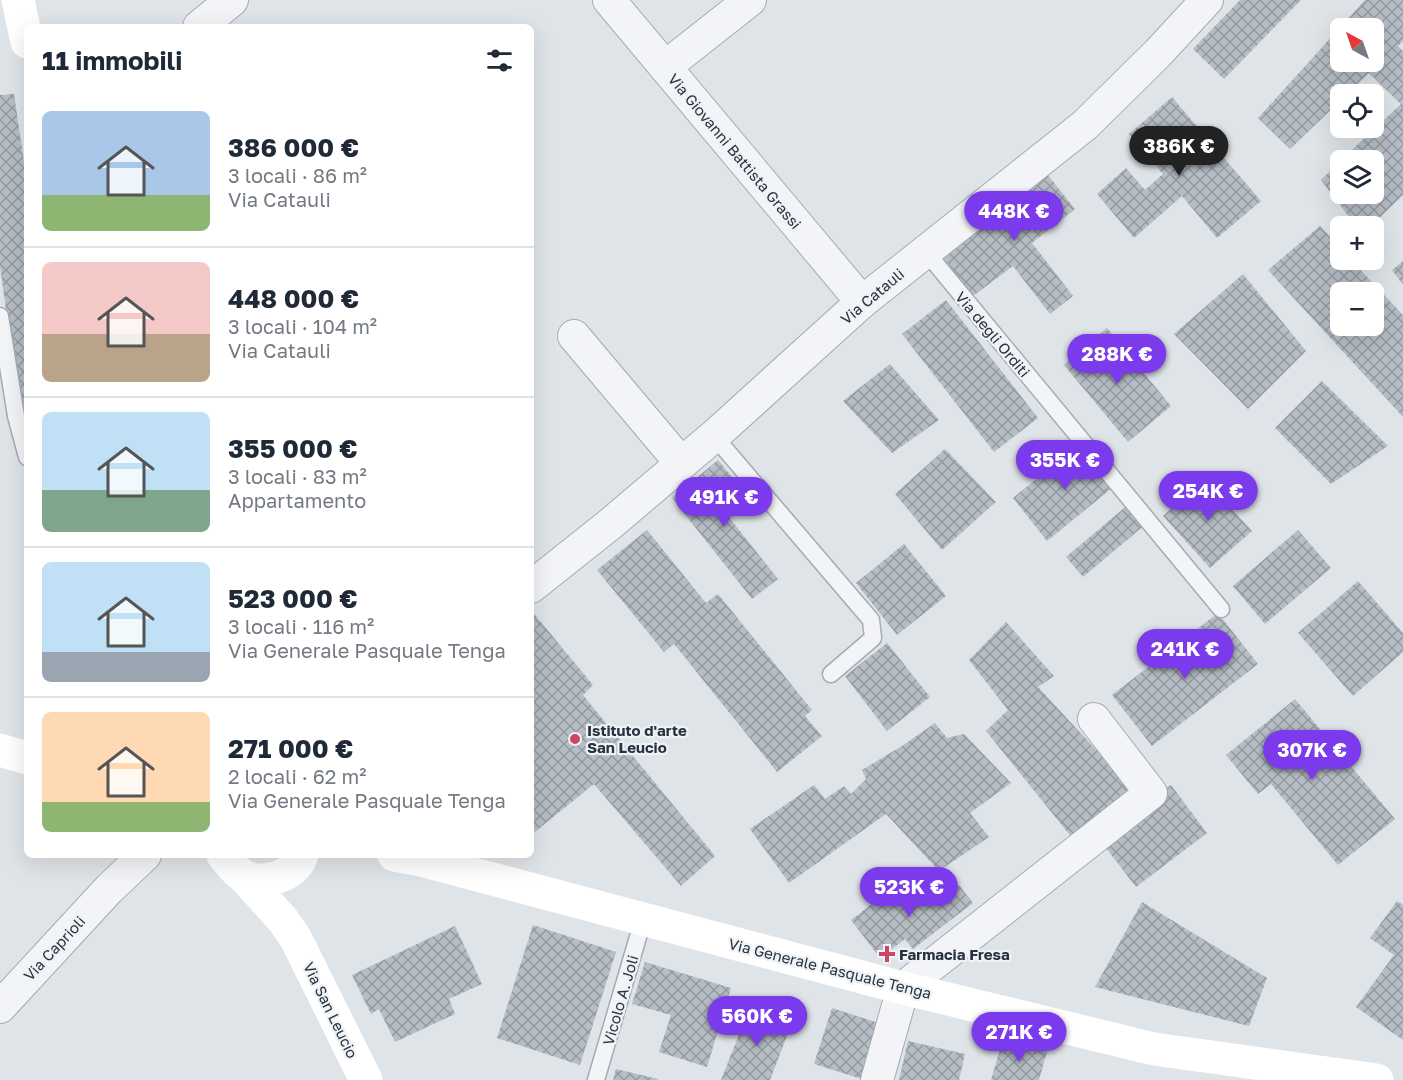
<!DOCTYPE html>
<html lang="it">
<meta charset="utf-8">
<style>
body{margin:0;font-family:"Golos Text",sans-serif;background:#f2f2f3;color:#1f2937;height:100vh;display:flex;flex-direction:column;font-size:22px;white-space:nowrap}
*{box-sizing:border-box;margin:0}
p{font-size:20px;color:#747a83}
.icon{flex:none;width:33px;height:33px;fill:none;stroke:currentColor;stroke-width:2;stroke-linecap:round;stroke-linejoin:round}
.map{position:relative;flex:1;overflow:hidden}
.drawer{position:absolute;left:24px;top:24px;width:510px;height:834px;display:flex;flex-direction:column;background:#fff;border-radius:9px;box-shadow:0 6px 24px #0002}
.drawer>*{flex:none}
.needle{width:39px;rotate:320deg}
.buttons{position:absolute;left:1330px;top:18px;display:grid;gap:12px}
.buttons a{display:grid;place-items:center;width:54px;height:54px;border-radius:9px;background:#fff;box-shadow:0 6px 24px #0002;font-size:30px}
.price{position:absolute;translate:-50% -51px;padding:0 14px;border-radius:21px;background:#7c3aed;color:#fff;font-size:20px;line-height:39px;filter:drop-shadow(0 2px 3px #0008)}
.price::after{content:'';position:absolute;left:50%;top:36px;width:18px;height:14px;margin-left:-9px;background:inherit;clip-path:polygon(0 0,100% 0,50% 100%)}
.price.active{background:#222;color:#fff}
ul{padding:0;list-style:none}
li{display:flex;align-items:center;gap:18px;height:150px;padding:0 18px}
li+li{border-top:2px solid #e0e1e3}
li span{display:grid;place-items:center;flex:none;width:168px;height:120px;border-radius:9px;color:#555}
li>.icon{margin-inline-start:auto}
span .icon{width:72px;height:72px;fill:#fffc;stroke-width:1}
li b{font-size:26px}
h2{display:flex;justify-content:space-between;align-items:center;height:72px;padding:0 18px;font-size:26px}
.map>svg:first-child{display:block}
.building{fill:url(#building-cross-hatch);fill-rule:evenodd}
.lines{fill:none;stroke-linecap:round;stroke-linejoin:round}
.lane-casing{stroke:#a4abb2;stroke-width:19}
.street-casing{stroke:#a4abb2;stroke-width:34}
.lane{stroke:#f2f4f7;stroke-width:16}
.street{stroke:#f2f4f7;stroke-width:32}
.secondary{stroke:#fff;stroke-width:33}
.poi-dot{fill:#cc4565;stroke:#eff2f6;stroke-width:2}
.labels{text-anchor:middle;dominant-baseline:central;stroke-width:4.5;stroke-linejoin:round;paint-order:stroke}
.street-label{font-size:15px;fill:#28333f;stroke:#eff2f6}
.poi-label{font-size:15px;font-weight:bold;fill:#28333f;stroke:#eff2f6;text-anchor:start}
</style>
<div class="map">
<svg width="1403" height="1080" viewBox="0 0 1403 1080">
<defs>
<pattern id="building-cross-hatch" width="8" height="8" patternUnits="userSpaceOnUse" patternTransform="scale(1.5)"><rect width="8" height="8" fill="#b6bdc5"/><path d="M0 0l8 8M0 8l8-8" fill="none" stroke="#949aa1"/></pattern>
</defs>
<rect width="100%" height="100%" fill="#dfe4e8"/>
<g class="building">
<path d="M1240,0H1301L1224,79L1193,49Z"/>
<path d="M1365,0H1403V41L1398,46L1403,51V195L1371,226H1356L1321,180L1341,161V194H1374V160H1341L1401,104L1369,73L1347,94H1341V100L1290,149L1258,118ZM1341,28H1374V62H1341Z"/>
<path d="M14,94L24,162H27V412L23,413L18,397L0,266V95Z"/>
<path d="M1172,97L1261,201L1217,238L1182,196L1134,238L1097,194L1126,168L1145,190L1163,174L1129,134Z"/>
<path d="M1043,169L1075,209L1032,243L1073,296L1050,314L1013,266L973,296L939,252Z"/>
<path d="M1320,226L1341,248V260H1351L1403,315V417L1268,270ZM1341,292H1374V326H1341Z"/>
<path d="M1403,261V285L1392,270Z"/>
<path d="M1243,274L1306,351L1248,409L1174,334Z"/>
<path d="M946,300L1038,418L994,452L902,334Z"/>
<path d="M1107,328L1171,406L1128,442L1064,365Z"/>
<path d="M890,364L939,420L892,453L843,401Z"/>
<path d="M1322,381L1388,446L1331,484L1275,428Z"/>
<path d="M1082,442L1117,484L1047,541L1013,498Z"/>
<path d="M945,449L996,502L942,550L895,494Z"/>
<path d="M718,460L742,489L720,506L778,579L752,599L672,498Z"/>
<path d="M1208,475L1226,495L1222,498L1252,531L1210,568L1163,516Z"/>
<path d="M1129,504L1146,524L1083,577L1066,557Z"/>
<path d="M647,530L706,603L718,594L812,710L805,716L822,736L777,772L674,644L664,652L597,570Z"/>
<path d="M1298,530L1331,568L1265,624L1233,586Z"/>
<path d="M904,544L946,596L897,635L856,583Z"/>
<path d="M1358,581L1403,633V652L1353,696L1298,633Z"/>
<path d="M531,610L593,685L583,695L715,856L681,886L594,784L531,835Z"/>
<path d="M1218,613L1258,664L1152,746L1112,695Z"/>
<path d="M1006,622L1054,676L1038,687L1135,792L1077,844L986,731L1008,710L969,660Z"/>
<path d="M887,643L930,697L887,731L845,676Z"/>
<path d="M1295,699L1395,819L1338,865L1271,784L1258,794L1226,755Z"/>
<path d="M935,723L947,738L964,734L1011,783L970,813L989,837L939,871L886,814L789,883L750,829L814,785L825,799L844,786L851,794L866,779L862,770L902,746Z"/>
<path d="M1171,785L1207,833L1136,887L1099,839Z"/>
<path d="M936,883L945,895L959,885L973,903L913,949L905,939L880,958L851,920L891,889L901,902L906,898L911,904Z"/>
<path d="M1397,901L1403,905V1040L1356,1007L1394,955L1370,938Z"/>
<path d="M1142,902L1267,978L1249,1026L1095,987Z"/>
<path d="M533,925L616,952L580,1065L497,1038Z"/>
<path d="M455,926L482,984L449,999L455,1014L395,1042L379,1009L371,1014L352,975Z"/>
<path d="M645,962L731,988L707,1067L659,1052L671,1015L632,1004Z"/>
<path d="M750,1007L792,1023L770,1080H721Z"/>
<path d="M832,1008L888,1026L865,1080L814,1064Z"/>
<path d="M1003,1039L1047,1052L1039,1080H991Z"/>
<path d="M908,1041L965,1054L959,1080H899Z"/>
<path d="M616,1069L658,1079V1080H613Z"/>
</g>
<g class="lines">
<defs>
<g id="lane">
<path d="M926,252L1221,609"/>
<path d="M0,316L16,416L27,457"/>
<path d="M714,436L871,620L873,638L831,674"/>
<path d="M596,1080L643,920"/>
</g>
<g id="street">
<path d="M609,0L862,302"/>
<path d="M199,27L232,0"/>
<path d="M665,67L750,0"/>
<path d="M574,336L681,463"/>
<path d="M531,587L609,525L714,436L862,302L1085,125L1158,53L1207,0"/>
<path d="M0,1007L109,889L145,855"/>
<path d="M877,1080L903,988L1151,793L1094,719"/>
</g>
</defs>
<use href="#lane" class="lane-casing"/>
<use href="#street" class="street-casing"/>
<use href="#lane" class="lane"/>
<use href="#street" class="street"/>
<g class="secondary">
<path d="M18,0L27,42"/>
<path d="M0,750L27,758"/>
<path d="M223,855C229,862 234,870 242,875C261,887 296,876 302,855"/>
<path d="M394,855L421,860L903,988L1154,1049L1377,1080"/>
<path d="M244,877L283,920L296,939L366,1080"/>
</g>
</g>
<g class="poi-dot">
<circle cx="575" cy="739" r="6"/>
<path d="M884 945h6v6h6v6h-6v6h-6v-6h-6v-6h6z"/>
</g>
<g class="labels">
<g class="street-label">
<text transform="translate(735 151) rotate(50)">Via Giovanni Battista Grassi</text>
<text transform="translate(872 296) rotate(-40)">Via Catauli</text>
<text transform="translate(993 334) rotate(50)">Via degli Orditi</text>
<text transform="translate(54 948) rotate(-47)">Via Caprioli</text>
<text transform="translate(830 968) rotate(14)">Via Generale Pasquale Tenga</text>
<text transform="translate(620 1000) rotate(-74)">Vicolo A. Joli</text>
<text transform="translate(331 1010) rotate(64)">Via San Leucio</text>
</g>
<g class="poi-label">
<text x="587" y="730">Istituto d'arte<tspan x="587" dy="17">San Leucio</tspan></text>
<text x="899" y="954">Farmacia Fresa</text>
</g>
</g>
</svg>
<div class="buttons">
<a><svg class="needle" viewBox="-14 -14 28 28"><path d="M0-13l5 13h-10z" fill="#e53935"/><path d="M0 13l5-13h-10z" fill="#747a83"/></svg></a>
<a><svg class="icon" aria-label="locate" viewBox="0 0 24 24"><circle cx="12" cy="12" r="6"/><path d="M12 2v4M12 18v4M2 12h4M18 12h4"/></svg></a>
<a><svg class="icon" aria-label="layers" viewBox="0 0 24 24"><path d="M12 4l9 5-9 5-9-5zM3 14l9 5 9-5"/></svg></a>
<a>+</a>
<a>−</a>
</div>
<b class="price active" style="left:1179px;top:177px">386K €</b>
<b class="price" style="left:1014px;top:242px">448K €</b>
<b class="price" style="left:1117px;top:385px">288K €</b>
<b class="price" style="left:1065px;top:491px">355K €</b>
<b class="price" style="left:1208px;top:522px">254K €</b>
<b class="price" style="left:724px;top:528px">491K €</b>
<b class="price" style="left:1185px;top:680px">241K €</b>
<b class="price" style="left:1312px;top:781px">307K €</b>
<b class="price" style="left:909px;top:918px">523K €</b>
<b class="price" style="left:757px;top:1047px">560K €</b>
<b class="price" style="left:1019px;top:1063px">271K €</b>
<section class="drawer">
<h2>11 immobili<svg class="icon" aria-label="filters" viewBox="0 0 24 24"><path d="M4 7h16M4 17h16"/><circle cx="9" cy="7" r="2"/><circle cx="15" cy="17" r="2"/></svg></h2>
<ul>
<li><span style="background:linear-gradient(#a9c7e8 70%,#8fb573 0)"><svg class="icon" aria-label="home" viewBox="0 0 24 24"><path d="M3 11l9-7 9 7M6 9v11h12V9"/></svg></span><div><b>386 000 €</b><p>3 locali · 86 m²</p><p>Via Catauli</p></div></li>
<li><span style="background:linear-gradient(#f6c9c9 60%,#b9a48a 0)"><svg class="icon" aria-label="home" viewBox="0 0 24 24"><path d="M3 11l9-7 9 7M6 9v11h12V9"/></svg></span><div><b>448 000 €</b><p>3 locali · 104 m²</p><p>Via Catauli</p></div></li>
<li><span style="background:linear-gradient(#bfe0f5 65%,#7fa58c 0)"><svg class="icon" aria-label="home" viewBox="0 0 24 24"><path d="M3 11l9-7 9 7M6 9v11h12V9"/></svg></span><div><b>355 000 €</b><p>3 locali · 83 m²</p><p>Appartamento</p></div></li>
<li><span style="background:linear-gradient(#bfe0f5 75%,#9aa5b1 0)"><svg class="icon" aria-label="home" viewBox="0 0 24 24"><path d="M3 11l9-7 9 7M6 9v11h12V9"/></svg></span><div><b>523 000 €</b><p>3 locali · 116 m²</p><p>Via Generale Pasquale Tenga</p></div></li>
<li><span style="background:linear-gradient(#ffd9b3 75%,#8fb573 0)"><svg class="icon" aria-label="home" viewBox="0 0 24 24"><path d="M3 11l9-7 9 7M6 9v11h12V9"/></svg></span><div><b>271 000 €</b><p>2 locali · 62 m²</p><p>Via Generale Pasquale Tenga</p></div></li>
</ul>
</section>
</div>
